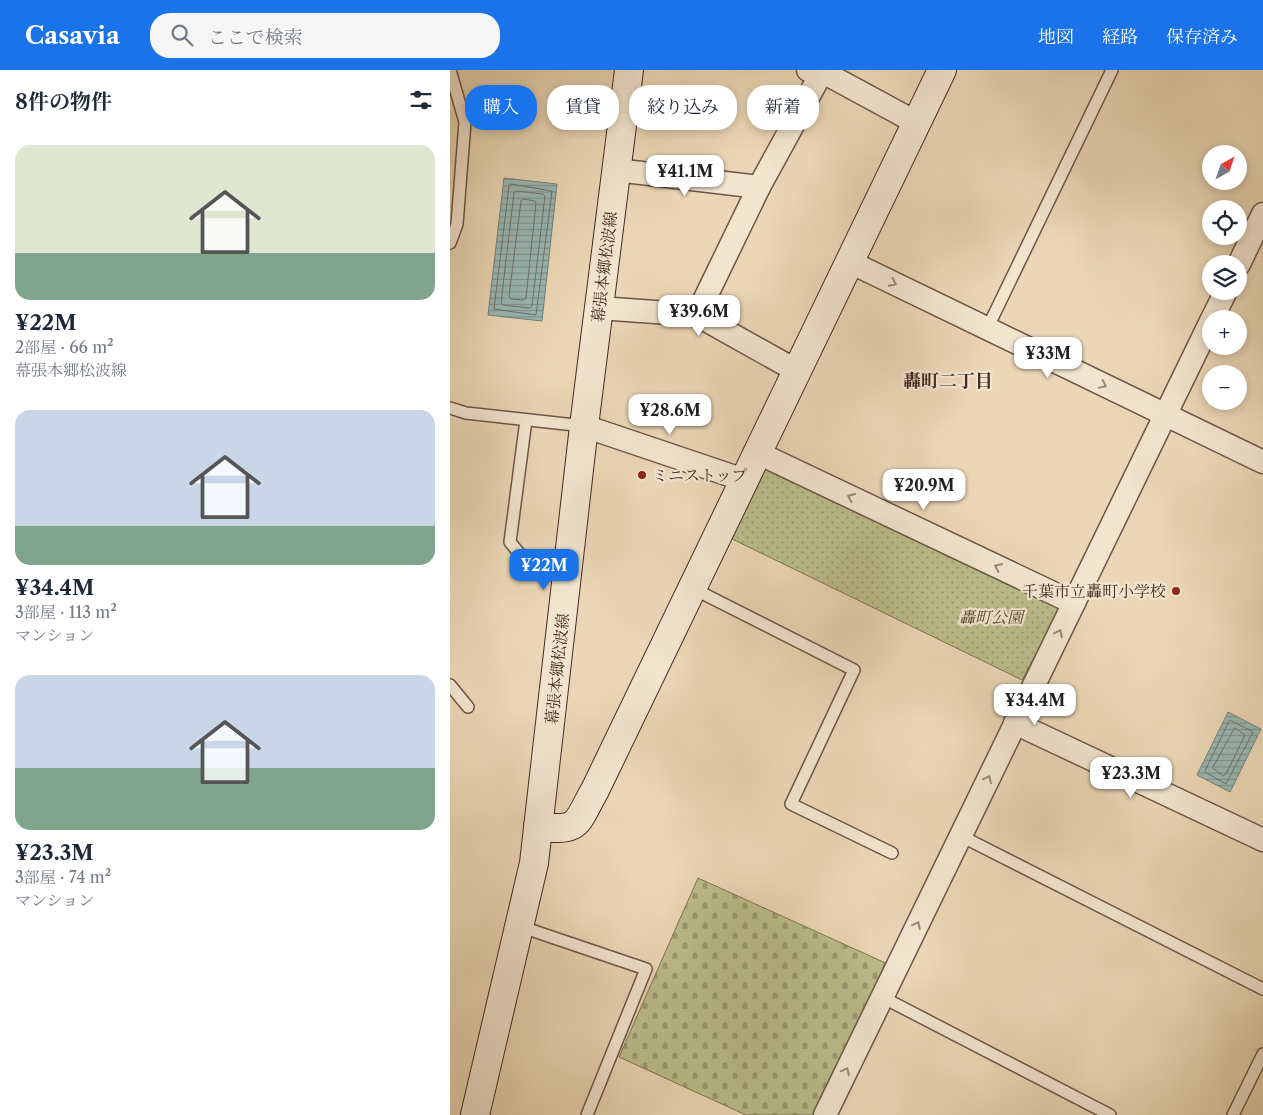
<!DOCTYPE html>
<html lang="ja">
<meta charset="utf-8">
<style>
body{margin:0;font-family:"Libre Caslon Text","Noto Serif JP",serif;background:#f6f6f7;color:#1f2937;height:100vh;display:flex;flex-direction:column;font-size:19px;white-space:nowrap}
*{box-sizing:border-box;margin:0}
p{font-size:16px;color:#747a83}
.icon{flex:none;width:28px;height:28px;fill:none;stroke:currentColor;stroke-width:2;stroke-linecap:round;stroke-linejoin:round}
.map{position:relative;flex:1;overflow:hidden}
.side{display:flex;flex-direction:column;background:#fff;width:450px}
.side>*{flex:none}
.guide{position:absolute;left:15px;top:15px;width:475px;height:45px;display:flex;gap:10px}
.needle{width:32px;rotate:40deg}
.controls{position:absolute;left:752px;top:75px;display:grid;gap:10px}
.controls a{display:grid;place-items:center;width:45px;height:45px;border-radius:50%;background:#fff;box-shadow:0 2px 8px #0003;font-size:25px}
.price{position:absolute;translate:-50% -42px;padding:0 11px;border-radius:10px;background:#fff;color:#222;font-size:16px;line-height:32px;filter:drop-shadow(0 1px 2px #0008)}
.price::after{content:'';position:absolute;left:50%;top:30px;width:15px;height:11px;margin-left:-8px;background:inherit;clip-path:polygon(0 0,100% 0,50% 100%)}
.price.active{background:#1a73e8;color:#fff}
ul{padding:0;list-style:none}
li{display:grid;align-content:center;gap:10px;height:265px;padding:0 15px}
li span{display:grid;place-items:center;height:155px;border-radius:15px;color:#555}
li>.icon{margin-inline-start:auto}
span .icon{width:90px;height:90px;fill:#fffc;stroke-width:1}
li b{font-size:21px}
h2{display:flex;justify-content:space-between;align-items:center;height:60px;padding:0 15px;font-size:21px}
.pill{padding:0 18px;border-radius:20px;background:#fff;box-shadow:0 2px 8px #0003;font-size:18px;line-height:45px}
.pill.active{background:#1a73e8;color:#fff}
header{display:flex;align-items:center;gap:30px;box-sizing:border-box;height:70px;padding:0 25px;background:#1a73e8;color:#fff}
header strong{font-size:24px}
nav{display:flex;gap:28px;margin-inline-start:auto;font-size:18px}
.search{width:350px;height:45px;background:#f6f6f7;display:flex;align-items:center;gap:12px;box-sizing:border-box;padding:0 18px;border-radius:20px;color:#747a83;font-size:19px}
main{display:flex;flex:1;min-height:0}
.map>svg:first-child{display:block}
.green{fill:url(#green-dots);stroke:#7f7456}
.cemetery{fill:url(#cemetery-stones);stroke:#7f7456}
.water{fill:url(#water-rules);stroke:#778079}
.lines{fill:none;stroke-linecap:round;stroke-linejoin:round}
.shore{stroke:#6e726a;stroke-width:1}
.lane-casing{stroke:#6d5646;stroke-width:14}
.street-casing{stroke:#6d5646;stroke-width:25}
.secondary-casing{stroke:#432b20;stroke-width:30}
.lane{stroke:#f2e5d0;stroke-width:11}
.street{stroke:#f2e5d0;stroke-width:22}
.secondary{stroke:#f2e5d0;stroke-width:28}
.oneway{stroke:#9a8878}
.poi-dot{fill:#8f2418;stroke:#f2e5d0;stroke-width:2}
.labels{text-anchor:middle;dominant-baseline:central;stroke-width:4.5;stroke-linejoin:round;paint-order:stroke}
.street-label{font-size:16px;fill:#432b20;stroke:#f2e5d0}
.poi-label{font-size:16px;fill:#432b20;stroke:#f2e5d0;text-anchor:start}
.park-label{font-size:16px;font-style:italic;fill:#5b4835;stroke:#f2e5d0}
.neighbourhood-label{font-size:18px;font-weight:bold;fill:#432b20;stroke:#f2e5d0}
</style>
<header>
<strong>Casavia</strong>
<div class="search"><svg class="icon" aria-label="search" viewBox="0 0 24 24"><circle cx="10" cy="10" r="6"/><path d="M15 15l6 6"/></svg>ここで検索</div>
<nav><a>地図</a><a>経路</a><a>保存済み</a></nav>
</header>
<main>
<section class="side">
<h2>8件の物件<svg class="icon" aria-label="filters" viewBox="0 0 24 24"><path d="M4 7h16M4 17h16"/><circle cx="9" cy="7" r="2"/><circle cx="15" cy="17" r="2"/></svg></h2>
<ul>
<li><span style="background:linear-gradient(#dfe7d0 70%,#7fa58c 0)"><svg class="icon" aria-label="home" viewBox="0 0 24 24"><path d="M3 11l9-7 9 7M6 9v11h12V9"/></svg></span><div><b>¥22M</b><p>2部屋 · 66 m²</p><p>幕張本郷松波線</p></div></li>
<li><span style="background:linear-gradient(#c9d6e8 75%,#7fa58c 0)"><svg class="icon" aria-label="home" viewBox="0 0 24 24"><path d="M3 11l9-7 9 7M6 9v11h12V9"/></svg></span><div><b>¥34.4M</b><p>3部屋 · 113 m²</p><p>マンション</p></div></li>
<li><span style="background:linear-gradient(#c9d6e8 60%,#7fa58c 0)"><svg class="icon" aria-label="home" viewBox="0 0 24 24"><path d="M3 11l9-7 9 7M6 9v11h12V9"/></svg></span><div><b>¥23.3M</b><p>3部屋 · 74 m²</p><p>マンション</p></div></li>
</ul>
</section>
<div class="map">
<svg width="813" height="1045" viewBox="0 0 813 1045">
<defs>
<pattern id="green-dots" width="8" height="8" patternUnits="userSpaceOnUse" patternTransform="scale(1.25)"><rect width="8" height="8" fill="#bbbd8b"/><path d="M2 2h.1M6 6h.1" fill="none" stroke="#9a9a71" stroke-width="1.8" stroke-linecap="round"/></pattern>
<pattern id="cemetery-stones" width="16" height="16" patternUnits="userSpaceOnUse" patternTransform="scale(1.25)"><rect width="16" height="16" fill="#bbbd8b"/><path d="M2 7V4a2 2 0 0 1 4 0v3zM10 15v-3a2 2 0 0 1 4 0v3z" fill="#9a9a71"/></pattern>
<pattern id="water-rules" width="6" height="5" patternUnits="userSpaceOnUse" patternTransform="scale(1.25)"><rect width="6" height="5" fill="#99b8b5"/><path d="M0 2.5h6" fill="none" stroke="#7e9693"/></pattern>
</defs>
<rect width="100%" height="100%" fill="#ebd7b6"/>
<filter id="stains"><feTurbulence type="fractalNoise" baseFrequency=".004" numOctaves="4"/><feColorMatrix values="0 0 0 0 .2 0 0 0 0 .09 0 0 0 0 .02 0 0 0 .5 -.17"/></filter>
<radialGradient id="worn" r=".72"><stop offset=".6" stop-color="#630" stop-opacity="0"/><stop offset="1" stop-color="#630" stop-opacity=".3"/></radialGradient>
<path class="green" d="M310,394L607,531L609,541L572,610L276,466Z"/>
<path class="cemetery" d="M248,808L440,895L365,1045H296L169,987Z"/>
<g class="water">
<path d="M54,108L107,114L92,251L38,245Z"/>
<path d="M778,642L811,659L780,722L747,705Z"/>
</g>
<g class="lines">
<g class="shore">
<path d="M61,114L102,121L86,245L44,239L59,116Z"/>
<path d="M67,121L93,124L95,126L82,236L80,238L53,235L51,233L64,123Z"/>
<path d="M73,129L85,131L86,133L76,228L73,230L61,229L59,226L71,131Z"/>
<path d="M780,650L803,662L776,714L755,702Z"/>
<path d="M785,658L795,665L776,704L773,706L763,698Z"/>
</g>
<defs>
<g id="lane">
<path d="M0,173L7,154L15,52L0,0"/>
<path d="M537,259L662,0"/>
<path d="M0,338L16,343L134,356"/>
<path d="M76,350L60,472L81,498"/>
<path d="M242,518L404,600L341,734L442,783"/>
<path d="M0,615L18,637"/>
<path d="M511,766L813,919"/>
<path d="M69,856L196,899L137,1045"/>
<path d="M432,927L660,1045"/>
<path d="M783,1045L813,984"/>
</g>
<g id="street">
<path d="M358,0L373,2L467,53"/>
<path d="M166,100L309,117"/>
<path d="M400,192L813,392"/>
<path d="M789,194L813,144"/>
<path d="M149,238L247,245L347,301"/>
<path d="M247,245L309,117L373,0"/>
<path d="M762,249L776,221"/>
<path d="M134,356L294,410"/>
<path d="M308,383L624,533"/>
<path d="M565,653L813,770"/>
<path d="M375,1045L761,251"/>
</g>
<g id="secondary">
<path d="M88,757C131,761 125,755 145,720L492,0"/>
<path d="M25,1045L84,793L134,356L179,0"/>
</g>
</defs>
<use href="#lane" class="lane-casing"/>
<use href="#street" class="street-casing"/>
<use href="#secondary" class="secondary-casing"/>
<use href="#lane" class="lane"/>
<use href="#street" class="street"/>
<use href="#secondary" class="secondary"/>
</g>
<defs><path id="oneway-chevron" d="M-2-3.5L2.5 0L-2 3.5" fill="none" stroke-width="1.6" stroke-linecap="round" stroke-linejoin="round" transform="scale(1.25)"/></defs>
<g class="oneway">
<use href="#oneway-chevron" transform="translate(443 213) rotate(26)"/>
<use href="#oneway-chevron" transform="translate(653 315) rotate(26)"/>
<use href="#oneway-chevron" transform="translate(401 427) rotate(-155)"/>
<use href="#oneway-chevron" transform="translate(548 497) rotate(-155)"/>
<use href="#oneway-chevron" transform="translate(609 563) rotate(-64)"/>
<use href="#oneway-chevron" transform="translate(538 709) rotate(-64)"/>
<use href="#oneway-chevron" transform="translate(467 855) rotate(-64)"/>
<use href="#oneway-chevron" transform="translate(396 1001) rotate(-64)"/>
</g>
<g class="poi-dot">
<circle cx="192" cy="405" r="5"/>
<circle cx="726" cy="521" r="5"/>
</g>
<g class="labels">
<g class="street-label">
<text transform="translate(154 197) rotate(-83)">幕張本郷松波線</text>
<text transform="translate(107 599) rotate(-84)">幕張本郷松波線</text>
</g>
<g class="poi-label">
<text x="202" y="405">ミニストップ</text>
<text x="716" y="521" text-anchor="end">千葉市立轟町小学校</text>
</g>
<g class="park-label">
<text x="541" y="547">轟町公園</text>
</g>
<g class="neighbourhood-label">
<text x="498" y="311">轟町二丁目</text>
</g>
</g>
<rect width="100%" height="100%" filter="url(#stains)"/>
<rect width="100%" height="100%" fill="url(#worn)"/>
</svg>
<div class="controls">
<a><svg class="needle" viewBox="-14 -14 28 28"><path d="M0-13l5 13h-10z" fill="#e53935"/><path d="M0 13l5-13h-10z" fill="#747a83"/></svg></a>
<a><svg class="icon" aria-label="locate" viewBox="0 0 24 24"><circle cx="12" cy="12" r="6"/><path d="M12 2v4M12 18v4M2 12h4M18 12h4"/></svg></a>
<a><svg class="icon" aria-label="layers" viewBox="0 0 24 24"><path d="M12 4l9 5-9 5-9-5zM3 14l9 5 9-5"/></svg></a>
<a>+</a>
<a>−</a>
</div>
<b class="price" style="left:235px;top:127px">¥41.1M</b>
<b class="price" style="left:249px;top:267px">¥39.6M</b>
<b class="price" style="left:598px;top:309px">¥33M</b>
<b class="price" style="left:220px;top:366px">¥28.6M</b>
<b class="price" style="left:474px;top:441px">¥20.9M</b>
<b class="price active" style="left:94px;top:521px">¥22M</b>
<b class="price" style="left:585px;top:656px">¥34.4M</b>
<b class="price" style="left:681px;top:729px">¥23.3M</b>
<div class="guide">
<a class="pill active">購入</a>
<a class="pill">賃貸</a>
<a class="pill">絞り込み</a>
<a class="pill">新着</a>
</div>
</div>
</main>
